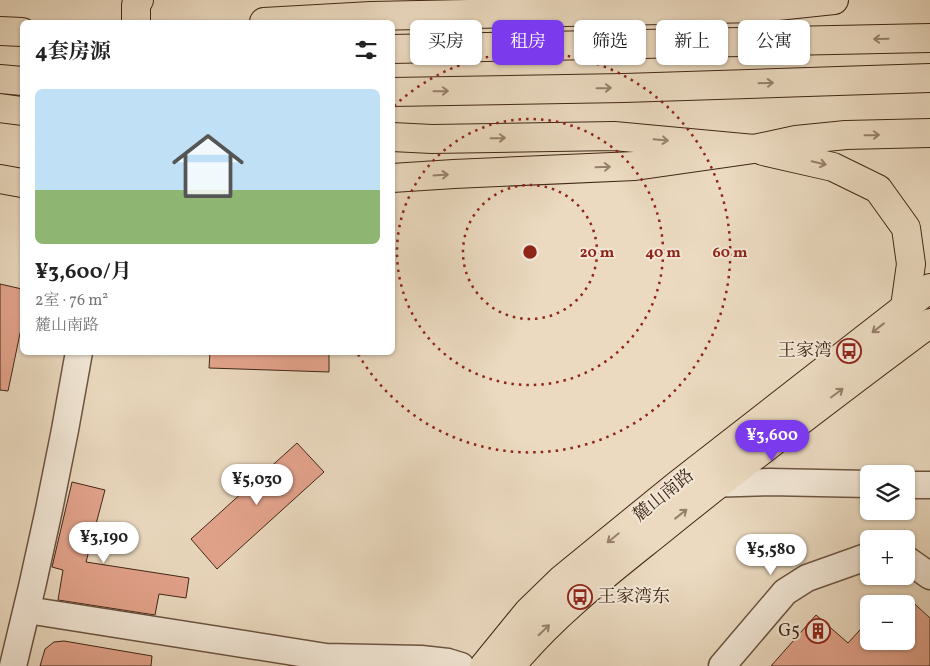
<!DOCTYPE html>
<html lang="zh">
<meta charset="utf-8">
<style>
body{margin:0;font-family:Vollkorn,"Noto Serif SC",serif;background:#f2f2f2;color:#222;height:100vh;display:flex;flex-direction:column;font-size:19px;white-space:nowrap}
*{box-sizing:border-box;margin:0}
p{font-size:16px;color:#767676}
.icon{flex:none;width:28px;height:28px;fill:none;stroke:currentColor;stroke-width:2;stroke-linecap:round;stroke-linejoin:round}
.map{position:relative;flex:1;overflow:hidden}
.sheet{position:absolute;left:20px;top:20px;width:375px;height:335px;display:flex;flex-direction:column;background:#fff;border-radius:8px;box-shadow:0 1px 4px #0004}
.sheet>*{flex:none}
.top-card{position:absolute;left:410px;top:20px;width:445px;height:45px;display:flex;gap:10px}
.tools{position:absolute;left:860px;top:465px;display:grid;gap:10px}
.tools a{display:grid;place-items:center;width:55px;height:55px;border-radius:8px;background:#fff;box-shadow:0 1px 4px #0004;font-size:25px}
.price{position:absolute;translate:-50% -42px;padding:0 11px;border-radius:18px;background:#fff;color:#222;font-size:16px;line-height:32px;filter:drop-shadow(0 1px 2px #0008)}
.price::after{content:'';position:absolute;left:50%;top:30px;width:15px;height:11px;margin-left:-8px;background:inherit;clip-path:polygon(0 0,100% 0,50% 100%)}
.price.selected{background:#7c3aed;color:#fff}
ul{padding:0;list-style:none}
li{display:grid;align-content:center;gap:10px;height:265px;padding:0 15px}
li+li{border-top:1px solid #e0e0e0}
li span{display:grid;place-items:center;height:155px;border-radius:8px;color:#555}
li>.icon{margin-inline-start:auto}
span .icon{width:90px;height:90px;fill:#fffc;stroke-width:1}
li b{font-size:21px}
h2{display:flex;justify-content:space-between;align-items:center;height:60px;padding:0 15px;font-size:21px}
.pill{padding:0 18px;border-radius:8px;background:#fff;box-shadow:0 1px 4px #0004;font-size:18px;line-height:45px}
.pill.selected{background:#7c3aed;color:#fff}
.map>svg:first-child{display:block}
.building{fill:#e4a48d;stroke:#412716}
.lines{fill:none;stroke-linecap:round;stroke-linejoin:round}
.minor-casing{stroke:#6c5440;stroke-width:29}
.major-casing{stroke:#412716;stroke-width:30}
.highway-casing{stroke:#412716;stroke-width:30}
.minor{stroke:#f2e7d6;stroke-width:26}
.major{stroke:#ebdac0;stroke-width:28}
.highway{stroke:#ebdac0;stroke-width:28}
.oneway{stroke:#96806b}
.ring{fill:none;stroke:#8f2418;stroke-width:2.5;stroke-dasharray:2.5 5}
.labels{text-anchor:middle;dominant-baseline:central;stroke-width:4;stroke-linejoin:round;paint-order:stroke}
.poi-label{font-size:18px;fill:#412716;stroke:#f2e7d6;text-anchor:end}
.street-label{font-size:18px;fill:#412716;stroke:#f2e7d6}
.centre{fill:#8f2418;stroke:#f2e7d6;stroke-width:2.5}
.ring-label{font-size:15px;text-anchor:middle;font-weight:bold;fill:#8f2418;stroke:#f2e7d6;stroke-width:4;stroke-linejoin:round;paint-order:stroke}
</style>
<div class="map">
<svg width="930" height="666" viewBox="0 0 930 666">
<rect width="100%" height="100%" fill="#ebdac0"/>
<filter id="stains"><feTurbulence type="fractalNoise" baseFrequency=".004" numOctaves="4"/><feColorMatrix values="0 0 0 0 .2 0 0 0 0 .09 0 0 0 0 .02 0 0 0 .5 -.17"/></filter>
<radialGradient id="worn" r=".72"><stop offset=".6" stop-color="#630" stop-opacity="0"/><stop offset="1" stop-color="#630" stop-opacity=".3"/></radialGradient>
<g class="building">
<path d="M0,284L22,289V324L8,391L0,390Z"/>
<path d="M210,352H329V372L209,368Z"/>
<path d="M297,443L324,472L217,569L191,539Z"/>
<path d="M72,482L105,490L86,562L189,578L186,598L159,594L155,615L58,600L63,570L52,567Z"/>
<path d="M906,596L930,618V666H771L816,615L848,643L869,620V641H906Z"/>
<path d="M64,641L152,656L151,666H40L45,649L54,642Z"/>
</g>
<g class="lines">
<defs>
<g id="minor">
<path d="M707,484L769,482L869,484"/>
<path d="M906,485H930"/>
<path d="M906,559L930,576"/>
<path d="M27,610L326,657L421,659L448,662L461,666"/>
<path d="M13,666C39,562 61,458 79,352"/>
<path d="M722,666L785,592L807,578L869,556"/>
</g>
<g id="major">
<path d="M136,22V5L139,0"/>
<path d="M763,151L833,167L878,189L906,228L911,264L905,307"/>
<path d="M392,178L454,174L635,166L754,149L796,140L846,135L930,133"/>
<path d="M0,179L22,183"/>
<path d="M484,666L528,612L562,579L676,486L930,288"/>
<path d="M511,666C554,613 610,571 662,529C750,458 840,390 930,323"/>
</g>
<g id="highway">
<path d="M264,22L371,16L758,8L834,0"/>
<path d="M0,31L22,32"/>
<path d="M392,49L930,38"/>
<path d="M0,79L22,81"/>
<path d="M392,92L624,88L930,78"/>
<path d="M0,108L22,111"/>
<path d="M392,137L432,139L614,136L754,149"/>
</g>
</defs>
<use href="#minor" class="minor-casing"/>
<use href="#major" class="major-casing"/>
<use href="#highway" class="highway-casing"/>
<use href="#minor" class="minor"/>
<use href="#major" class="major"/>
<use href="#highway" class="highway"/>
</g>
<defs><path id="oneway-shaft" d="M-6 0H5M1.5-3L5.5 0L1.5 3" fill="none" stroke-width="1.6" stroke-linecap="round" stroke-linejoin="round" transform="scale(1.25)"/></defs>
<g class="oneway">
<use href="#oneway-shaft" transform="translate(881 39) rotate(179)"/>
<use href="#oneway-shaft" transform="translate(766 83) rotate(-2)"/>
<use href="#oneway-shaft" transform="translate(604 88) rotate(-1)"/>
<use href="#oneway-shaft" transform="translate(441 91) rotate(-1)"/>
<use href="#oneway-shaft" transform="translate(872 135) rotate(-1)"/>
<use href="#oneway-shaft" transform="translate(498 138) rotate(-1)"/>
<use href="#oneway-shaft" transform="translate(661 140) rotate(5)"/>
<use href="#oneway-shaft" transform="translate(819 163) rotate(13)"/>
<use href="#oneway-shaft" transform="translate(603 167) rotate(-2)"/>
<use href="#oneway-shaft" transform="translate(441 175) rotate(-4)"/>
<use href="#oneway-shaft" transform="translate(878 328) rotate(142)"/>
<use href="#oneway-shaft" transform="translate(837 393) rotate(-37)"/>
<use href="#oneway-shaft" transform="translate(681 514) rotate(-38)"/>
<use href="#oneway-shaft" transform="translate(613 538) rotate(141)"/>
<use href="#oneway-shaft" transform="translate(544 630) rotate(-44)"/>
</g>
<g class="ring">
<circle cx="530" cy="252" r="67"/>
<circle cx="530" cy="252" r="133"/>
<path d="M394 106A200 200 0 1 1 358 354"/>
</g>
<defs>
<symbol id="bus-ring" viewBox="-11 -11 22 22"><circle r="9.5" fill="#f2e7d6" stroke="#8f2418" stroke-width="1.5"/><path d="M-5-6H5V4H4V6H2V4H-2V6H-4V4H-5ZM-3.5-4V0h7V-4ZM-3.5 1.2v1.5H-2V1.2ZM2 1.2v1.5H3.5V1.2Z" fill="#8f2418"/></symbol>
<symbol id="building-ring" viewBox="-11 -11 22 22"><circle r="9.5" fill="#f2e7d6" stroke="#8f2418" stroke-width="1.5"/><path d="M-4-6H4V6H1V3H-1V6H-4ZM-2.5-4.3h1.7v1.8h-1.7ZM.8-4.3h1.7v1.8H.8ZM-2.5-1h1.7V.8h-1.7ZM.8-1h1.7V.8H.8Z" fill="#8f2418"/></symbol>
</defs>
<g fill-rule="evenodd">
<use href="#bus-ring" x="835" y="337" width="28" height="28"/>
<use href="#bus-ring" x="566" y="583" width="28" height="28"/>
<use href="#building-ring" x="804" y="617" width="28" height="28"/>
</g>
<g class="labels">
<g class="poi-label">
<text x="832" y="351">王家湾</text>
<text x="598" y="597" text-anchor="start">王家湾东</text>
<text x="800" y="631">G5</text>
</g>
<g class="street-label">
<text transform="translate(664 496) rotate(-39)">麓山南路</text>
</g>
</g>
<circle cx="530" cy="252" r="8" class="centre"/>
<g class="ring-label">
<text x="597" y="257">20 m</text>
<text x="663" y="257">40 m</text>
<text x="730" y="257">60 m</text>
</g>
<rect width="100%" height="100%" filter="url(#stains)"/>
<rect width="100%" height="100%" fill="url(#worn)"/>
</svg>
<div class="tools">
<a><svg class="icon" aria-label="layers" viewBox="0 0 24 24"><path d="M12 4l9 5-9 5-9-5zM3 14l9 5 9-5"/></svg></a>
<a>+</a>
<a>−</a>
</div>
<b class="price selected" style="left:772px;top:462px">¥3,600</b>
<b class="price" style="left:257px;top:506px">¥5,030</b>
<b class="price" style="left:104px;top:564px">¥3,190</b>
<b class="price" style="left:771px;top:576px">¥5,580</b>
<div class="top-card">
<a class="pill">买房</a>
<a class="pill selected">租房</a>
<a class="pill">筛选</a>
<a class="pill">新上</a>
<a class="pill">公寓</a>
</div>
<section class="sheet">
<h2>4套房源<svg class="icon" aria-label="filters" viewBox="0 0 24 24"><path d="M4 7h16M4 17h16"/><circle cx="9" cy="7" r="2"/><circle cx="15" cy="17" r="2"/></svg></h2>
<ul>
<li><span style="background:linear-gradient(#bfe0f5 65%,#8fb573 0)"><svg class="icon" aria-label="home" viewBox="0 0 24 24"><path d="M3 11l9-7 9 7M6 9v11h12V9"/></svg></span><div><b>¥3,600/月</b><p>2室 · 76 m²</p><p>麓山南路</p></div></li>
</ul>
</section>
</div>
